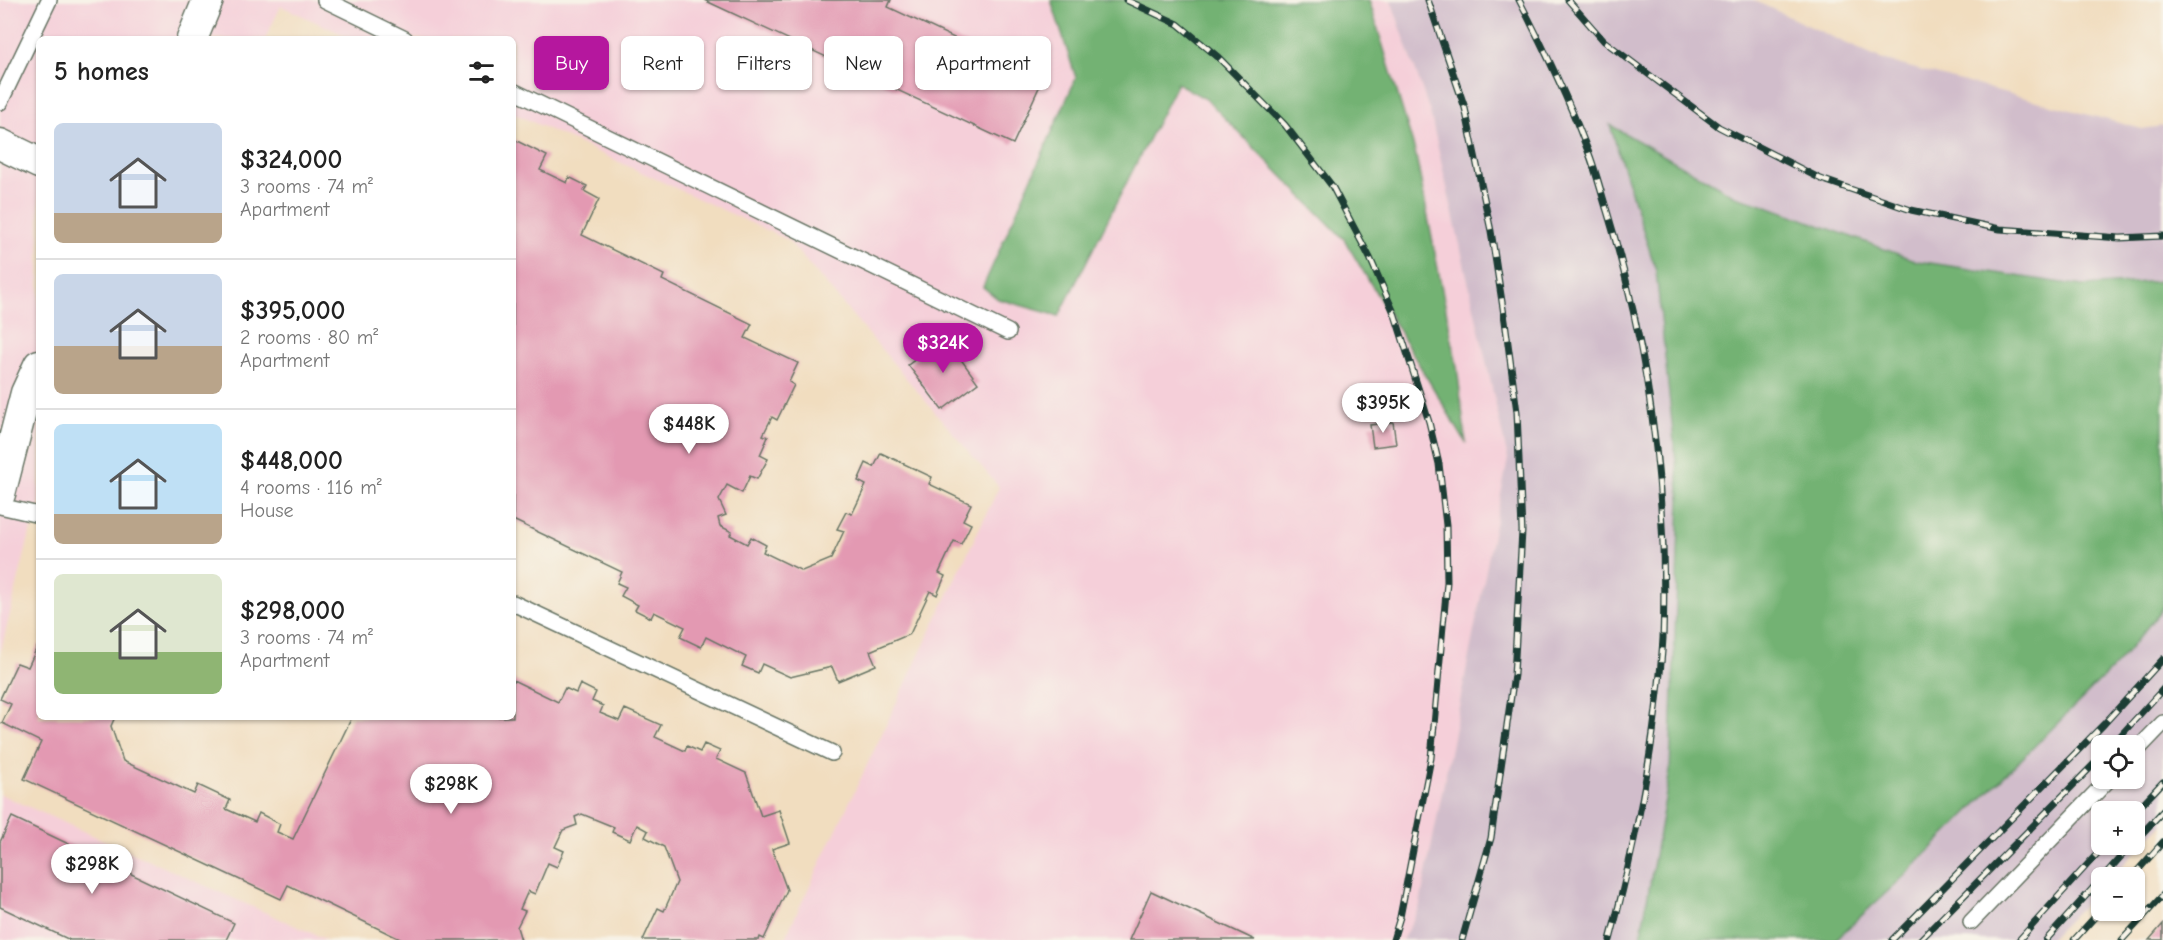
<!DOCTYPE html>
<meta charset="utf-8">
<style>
body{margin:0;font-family:"Comic Neue",sans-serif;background:#f6f6f6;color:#222;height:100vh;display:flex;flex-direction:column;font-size:22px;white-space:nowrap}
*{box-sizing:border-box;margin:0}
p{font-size:20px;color:#767676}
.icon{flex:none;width:33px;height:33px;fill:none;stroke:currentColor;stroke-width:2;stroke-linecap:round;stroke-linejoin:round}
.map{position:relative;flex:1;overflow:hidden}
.panel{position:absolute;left:36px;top:36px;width:480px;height:684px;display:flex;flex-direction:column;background:#fff;border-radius:9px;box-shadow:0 2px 4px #0004}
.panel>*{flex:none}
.banner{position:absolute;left:534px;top:36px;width:570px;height:54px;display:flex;gap:12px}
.buttons{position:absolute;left:2091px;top:735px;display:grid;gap:12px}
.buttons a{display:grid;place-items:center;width:54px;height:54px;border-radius:9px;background:#fff;box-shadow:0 2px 4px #0004;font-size:30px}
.price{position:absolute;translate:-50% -51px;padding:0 14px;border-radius:21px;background:#fff;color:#222;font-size:20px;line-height:39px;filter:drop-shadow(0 2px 3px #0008)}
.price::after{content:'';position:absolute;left:50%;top:36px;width:18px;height:14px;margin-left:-9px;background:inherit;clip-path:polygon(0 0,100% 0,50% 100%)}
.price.on{background:#b5179e;color:#fff}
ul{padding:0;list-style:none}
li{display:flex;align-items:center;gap:18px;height:150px;padding:0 18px}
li+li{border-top:2px solid #e0e0e0}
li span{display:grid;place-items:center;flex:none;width:168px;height:120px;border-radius:9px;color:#555}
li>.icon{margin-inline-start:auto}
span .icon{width:72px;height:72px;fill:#fffc;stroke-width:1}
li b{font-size:26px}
h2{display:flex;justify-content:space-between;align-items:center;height:72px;padding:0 18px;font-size:26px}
.pill{padding:0 21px;border-radius:9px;background:#fff;box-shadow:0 2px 4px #0004;font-size:21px;line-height:54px}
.pill.on{background:#b5179e;color:#fff}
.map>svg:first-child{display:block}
.built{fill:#f5cfd9}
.industrial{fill:#d1bdcb;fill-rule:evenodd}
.forest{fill:#73b273;stroke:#497854;stroke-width:1.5}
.building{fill:#e399b2}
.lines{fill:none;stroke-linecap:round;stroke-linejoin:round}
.lane-casing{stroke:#687565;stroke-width:18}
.street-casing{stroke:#687565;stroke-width:33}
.lane{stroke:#fff;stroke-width:15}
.street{stroke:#fff;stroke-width:30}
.rail-casing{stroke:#1f3d34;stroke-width:7}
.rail{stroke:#f7f3e8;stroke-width:4.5;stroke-dasharray:14;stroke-linecap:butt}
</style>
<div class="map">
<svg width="2163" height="940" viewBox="0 0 2163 940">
<rect width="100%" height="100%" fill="#f7f3e8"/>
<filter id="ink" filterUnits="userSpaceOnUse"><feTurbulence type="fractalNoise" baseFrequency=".0167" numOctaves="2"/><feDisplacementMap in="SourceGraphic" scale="12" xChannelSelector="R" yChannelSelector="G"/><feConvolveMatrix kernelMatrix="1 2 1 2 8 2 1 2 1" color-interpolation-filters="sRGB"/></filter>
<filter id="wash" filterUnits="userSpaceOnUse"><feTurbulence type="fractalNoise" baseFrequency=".008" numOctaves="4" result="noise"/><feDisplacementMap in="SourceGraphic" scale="24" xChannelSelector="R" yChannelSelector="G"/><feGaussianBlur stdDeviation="1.35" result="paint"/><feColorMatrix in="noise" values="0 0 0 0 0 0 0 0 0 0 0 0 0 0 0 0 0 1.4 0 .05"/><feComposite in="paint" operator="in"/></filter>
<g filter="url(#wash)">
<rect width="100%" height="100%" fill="#f1ddbf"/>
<g class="built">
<path d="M0,0H1391L1430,112L1508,459L1419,909L1402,940H784L999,487L788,240L513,113V39H353L281,6L265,39H39V513L30,533L0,654Z"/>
<path d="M0,794L327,940H0Z"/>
</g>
<path class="industrial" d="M1391,0H1753L1882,60L2142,129L2163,126V824L2111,877L2102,878L2101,887L2049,940H1402L1419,909L1508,459L1430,112ZM2102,746H2134V778H2102ZM2102,812H2134V844H2102Z"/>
<g class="forest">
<path d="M1051,0H1369L1415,151L1457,366L1466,443L1344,239L1206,99L1177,83L1059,316L998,299L983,287L1076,78Z"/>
<path d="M1610,125L1735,196L1759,203L1917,261L2083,286L2163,281V608L2117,664L1900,880L1835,940H1640L1670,771L1680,499L1656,271Z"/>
</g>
<g id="blocks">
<g class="building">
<path d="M704,0H891L888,7L1001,60L1005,53L1046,72L1013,144Z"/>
<path d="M515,140L547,156L540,170L567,183L569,177L587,186L584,191L599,199L582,235L664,275L662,280L752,324L745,338L798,363L789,382L794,385L777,420L772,417L763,435L768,437L760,455L768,459L757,479L750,476L742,493L727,485L719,500L726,515L718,518L720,526L732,532L730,535L747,544L751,537L766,545L763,552L802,571L831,559L844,531L837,529L846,512L852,514L866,485L858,481L866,463L874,467L881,453L932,477L929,484L971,504L963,520L971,524L961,544L954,541L939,573L945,576L937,595L930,591L910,634L870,651L876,665L838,681L832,667L790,677L762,664L758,673L742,666L746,657L706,637L701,647L680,637L685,627L654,612L651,618L635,610L638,605L621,596L626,587L617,583L622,572L513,520V144Z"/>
<path d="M945,337L978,383L942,410L908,365Z"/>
<path d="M1393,422L1396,444L1373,447L1370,425Z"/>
<path d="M39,643V717H115L111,726L123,761L194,794L198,785L230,800L226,809L255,822L259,813L280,824L277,832L293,839L352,717H513V680L558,702L565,688L576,693L580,684L596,692L592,701L603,706L600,713L619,721L625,709L661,725L655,737L685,751L687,746L700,752L704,744L720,751L716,759L746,773L761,816L779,810L790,843L772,849L787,890L764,939L760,937L759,940H643L658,908L664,911L677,882L664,847L645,837L648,831L637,825L630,840L612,832L614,827L582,814L575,817L577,825L563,830L555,847L564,851L557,867L548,863L535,894L528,891L520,909L525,911L517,927L521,940H402L288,885L281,899L24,779L41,742L2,723L11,704L0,699L17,663L28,667Z"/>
<path d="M12,817L234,923L226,940H70L0,907V842Z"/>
<path d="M1151,891L1255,940H1129Z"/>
<path d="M2163,924V940H2149Z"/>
</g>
</g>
</g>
<g filter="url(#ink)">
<use href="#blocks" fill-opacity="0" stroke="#687565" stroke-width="1.5"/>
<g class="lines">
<defs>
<g id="lane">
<path d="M325,0L405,39"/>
<path d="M513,91L1008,332"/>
<path d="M0,102L49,0"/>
<path d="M0,506L39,515"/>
<path d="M513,603L832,753"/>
<path d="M2134,753L2163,723"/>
<path d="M1971,922L2110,778"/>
</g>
<g id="street">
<path d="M192,39L208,0"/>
<path d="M0,144L39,163"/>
<path d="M0,494L26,393L39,365"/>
</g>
</defs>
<use href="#lane" class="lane-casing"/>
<use href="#street" class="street-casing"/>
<use href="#lane" class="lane"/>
<use href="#street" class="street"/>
<defs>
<g id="rail">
<path d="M1126,0L1178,24L1218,57L1285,125L1332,186L1370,258L1395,315L1429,422L1439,464L1446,525L1447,582L1431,758L1400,917L1393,940"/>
<path d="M1428,0L1465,108L1491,231L1505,321L1517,412L1522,531L1514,675L1491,838L1462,940"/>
<path d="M1519,0C1544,48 1567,96 1586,146C1595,167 1600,189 1607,211C1649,349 1668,495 1663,638C1662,656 1660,674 1658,692C1649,777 1632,857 1610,940"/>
<path d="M1568,0L1604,41L1719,127L1821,179L1911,210L2000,229L2120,238L2163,236"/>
<path d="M2111,746L2163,689"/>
<path d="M2134,813L2163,782"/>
<path d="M2134,842L2163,811"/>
<path d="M2102,878L2132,844"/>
<path d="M2131,878L2163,842"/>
<path d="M1892,940L2104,724L2163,659"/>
<path d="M1920,940L2102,756"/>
<path d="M2019,940L2106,844"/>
<path d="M2046,940L2102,878"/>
<path d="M2074,940L2102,909"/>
<path d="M2122,940L2163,895"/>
</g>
</defs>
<use href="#rail" class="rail-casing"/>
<use href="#rail" class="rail"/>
</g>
</g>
</svg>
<div class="buttons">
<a><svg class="icon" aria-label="locate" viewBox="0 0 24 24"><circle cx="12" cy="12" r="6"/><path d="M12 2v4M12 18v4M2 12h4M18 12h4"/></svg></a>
<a>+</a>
<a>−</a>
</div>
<b class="price on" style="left:943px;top:374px">$324K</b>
<b class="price" style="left:1383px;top:434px">$395K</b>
<b class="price" style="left:689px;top:455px">$448K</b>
<b class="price" style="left:451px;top:815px">$298K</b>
<b class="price" style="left:92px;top:895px">$298K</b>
<div class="banner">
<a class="pill on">Buy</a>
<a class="pill">Rent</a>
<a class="pill">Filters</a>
<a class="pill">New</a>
<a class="pill">Apartment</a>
</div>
<section class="panel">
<h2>5 homes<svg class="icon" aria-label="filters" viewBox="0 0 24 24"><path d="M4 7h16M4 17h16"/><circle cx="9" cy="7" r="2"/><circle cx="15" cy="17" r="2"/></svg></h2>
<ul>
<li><span style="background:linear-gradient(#c9d6e8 75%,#b9a48a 0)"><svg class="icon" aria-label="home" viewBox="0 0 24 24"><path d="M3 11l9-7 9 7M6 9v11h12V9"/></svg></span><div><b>$324,000</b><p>3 rooms · 74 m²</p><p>Apartment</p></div></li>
<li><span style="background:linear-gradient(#c9d6e8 60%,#b9a48a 0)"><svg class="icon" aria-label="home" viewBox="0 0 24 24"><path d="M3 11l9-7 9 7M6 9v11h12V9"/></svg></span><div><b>$395,000</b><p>2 rooms · 80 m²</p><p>Apartment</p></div></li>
<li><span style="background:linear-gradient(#bfe0f5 75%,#b9a48a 0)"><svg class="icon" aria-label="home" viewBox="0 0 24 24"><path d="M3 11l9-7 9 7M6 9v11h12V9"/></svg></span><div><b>$448,000</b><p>4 rooms · 116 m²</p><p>House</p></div></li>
<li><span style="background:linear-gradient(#dfe7d0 65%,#8fb573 0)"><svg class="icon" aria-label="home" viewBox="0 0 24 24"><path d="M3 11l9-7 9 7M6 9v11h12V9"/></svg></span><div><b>$298,000</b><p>3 rooms · 74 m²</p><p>Apartment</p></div></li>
</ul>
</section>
</div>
